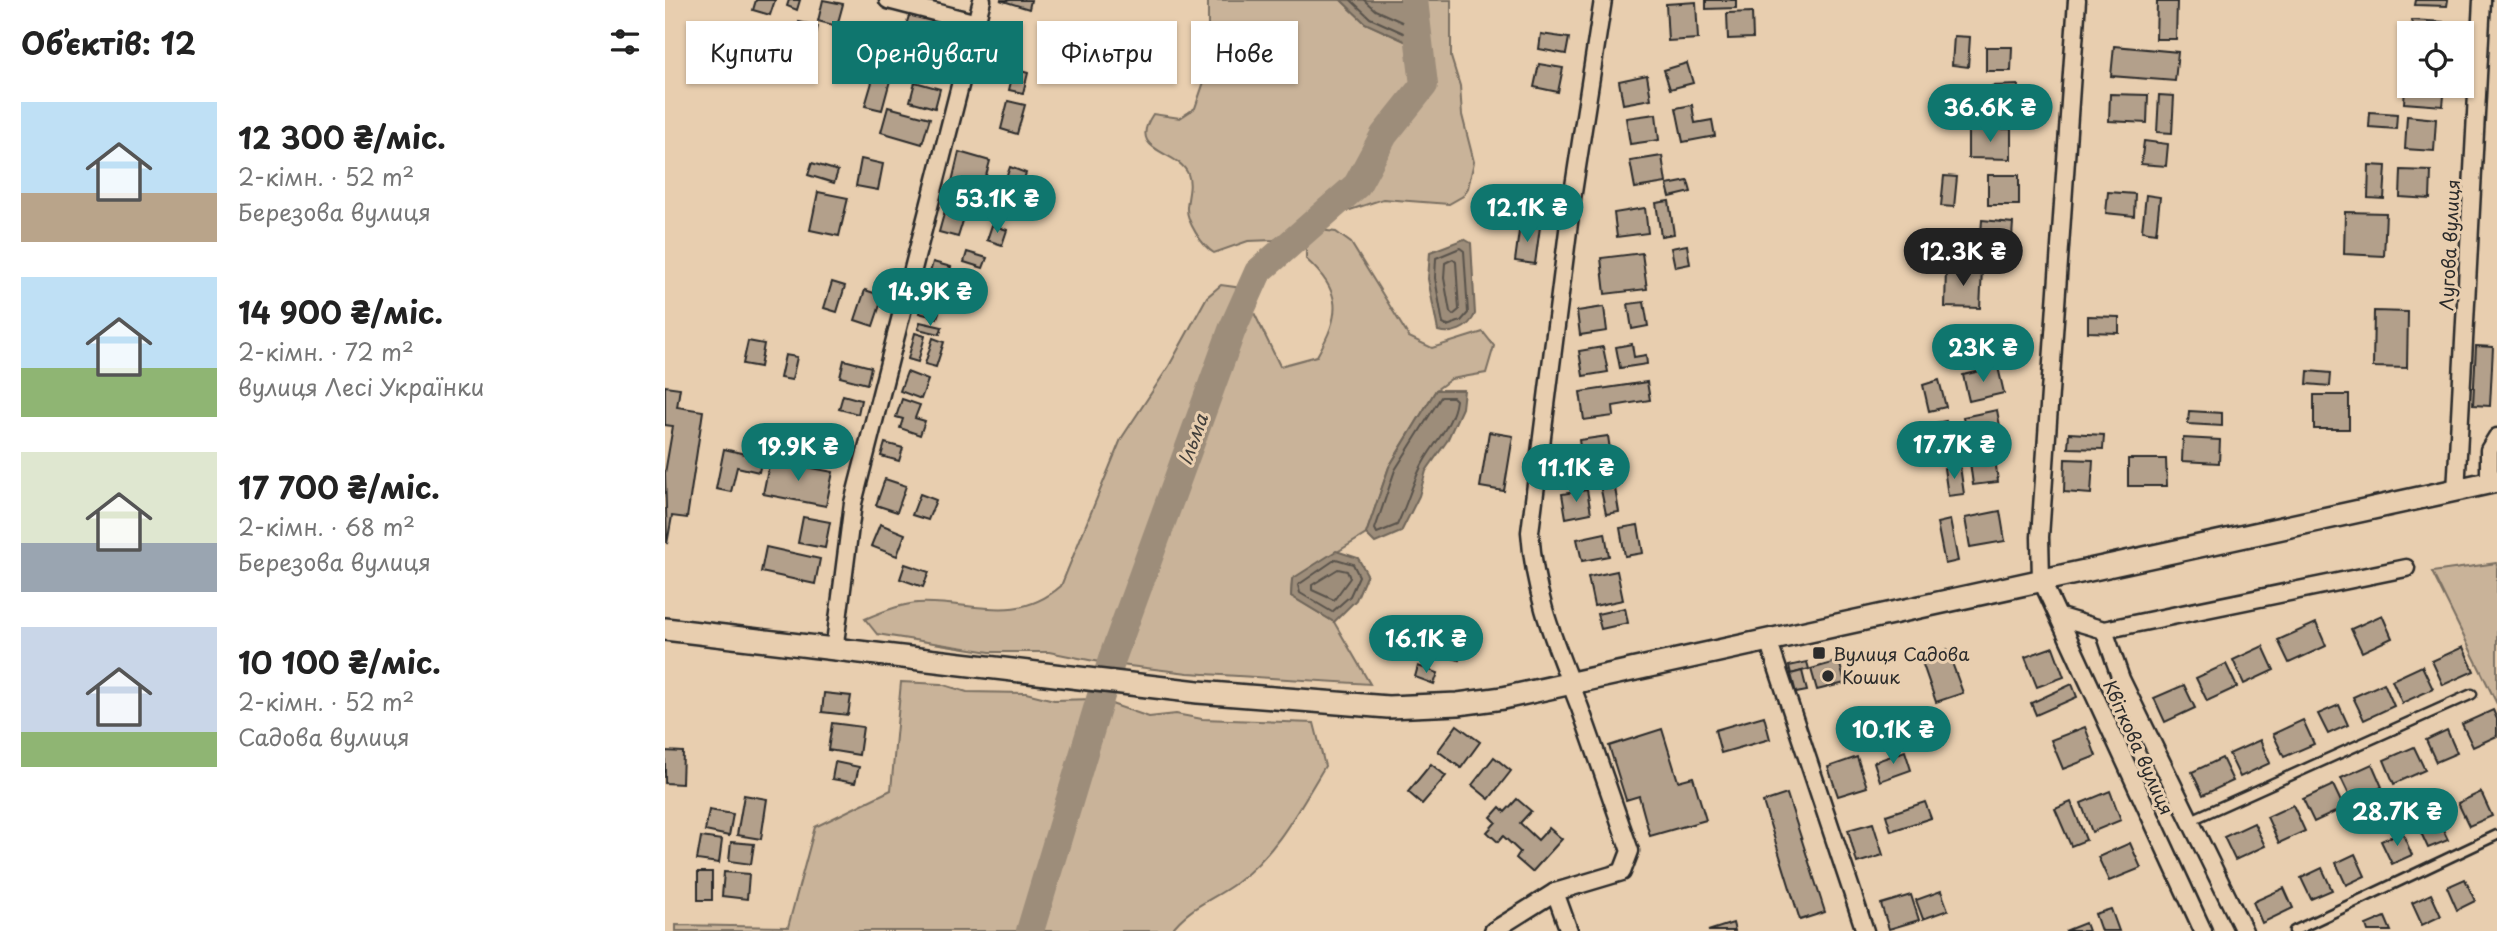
<!DOCTYPE html>
<html lang="uk">
<meta charset="utf-8">
<style>
body{margin:0;font-family:"Playpen Sans",sans-serif;background:#f2f2f2;color:#222;height:100vh;display:flex;flex-direction:column;font-size:26px;white-space:nowrap}
*{box-sizing:border-box;margin:0}
p{font-size:23px;color:#767676}
.icon{flex:none;width:38px;height:38px;fill:none;stroke:currentColor;stroke-width:2;stroke-linecap:round;stroke-linejoin:round}
.map{position:relative;flex:1;overflow:hidden}
.side{display:flex;flex-direction:column;background:#fff;width:665px}
.side>*{flex:none}
.guide{position:absolute;left:21px;top:21px;width:665px;height:63px;display:flex;gap:14px}
.tools{position:absolute;left:1732px;top:21px;display:grid;gap:14px}
.tools a{display:grid;place-items:center;width:77px;height:77px;border-radius:0px;background:#fff;box-shadow:0 2px 5px #0004;font-size:35px}
.price{position:absolute;translate:-50% -60px;padding:0 16px;border-radius:24px;background:#0f766e;color:#fff;font-size:23px;line-height:46px;filter:drop-shadow(0 2px 4px #0008)}
.price::after{content:'';position:absolute;left:50%;top:42px;width:21px;height:16px;margin-left:-10px;background:inherit;clip-path:polygon(0 0,100% 0,50% 100%)}
.price.selected{background:#222;color:#fff}
ul{padding:0;list-style:none}
li{display:flex;align-items:center;gap:21px;height:175px;padding:0 21px}
li span{display:grid;place-items:center;flex:none;width:196px;height:140px;border-radius:0px;color:#555}
li>.icon{margin-inline-start:auto}
span .icon{width:84px;height:84px;fill:#fffc;stroke-width:1}
li b{font-size:30px}
h2{display:flex;justify-content:space-between;align-items:center;height:84px;padding:0 21px;font-size:30px}
.pill{padding:0 24px;border-radius:0px;background:#fff;box-shadow:0 2px 5px #0004;font-size:24px;line-height:63px}
.pill.selected{background:#0f766e;color:#fff}
main{display:flex;flex:1;min-height:0}
.map>svg:first-child{display:block}
.green{fill:#c9b399;stroke:#7a6f62;stroke-width:2}
.water{fill:#9d8d7a;stroke:#6f665a;stroke-width:2}
.lines{fill:none;stroke-linecap:round;stroke-linejoin:round}
.shore{stroke:#59524b;stroke-width:2}
.river{stroke:#9d8d7a;stroke-width:28}
.building{fill:#b3a08b;stroke:#2b2b2b;stroke-width:2}
.service-casing{stroke:#2b2b2b;stroke-width:13}
.minor-casing{stroke:#2b2b2b;stroke-width:21}
.tertiary-casing{stroke:#2b2b2b;stroke-width:26}
.service{stroke:#e8ceaf;stroke-width:8}
.minor{stroke:#e8ceaf;stroke-width:16}
.tertiary{stroke:#e8ceaf;stroke-width:21}
.poi-dot{fill:#2b2b2b;stroke:#e8ceaf;stroke-width:2.5}
.labels{text-anchor:middle;dominant-baseline:central;stroke-width:6;stroke-linejoin:round;paint-order:stroke}
.street-label{font-size:18px;fill:#2b2b2b;stroke:#e8ceaf}
.poi-label{font-size:18px;fill:#2b2b2b;stroke:#e8ceaf;text-anchor:start}
.water-label{font-size:19px;font-style:italic;fill:#423f3b;stroke:#e8ceaf}
</style>
<main>
<section class="side">
<h2>Об’єктів: 12<svg class="icon" aria-label="filters" viewBox="0 0 24 24"><path d="M4 7h16M4 17h16"/><circle cx="9" cy="7" r="2"/><circle cx="15" cy="17" r="2"/></svg></h2>
<ul>
<li><span style="background:linear-gradient(#bfe0f5 65%,#b9a48a 0)"><svg class="icon" aria-label="home" viewBox="0 0 24 24"><path d="M3 11l9-7 9 7M6 9v11h12V9"/></svg></span><div><b>12 300 ₴/міс.</b><p>2-кімн. · 52 m²</p><p>Березова вулиця</p></div></li>
<li><span style="background:linear-gradient(#bfe0f5 65%,#8fb573 0)"><svg class="icon" aria-label="home" viewBox="0 0 24 24"><path d="M3 11l9-7 9 7M6 9v11h12V9"/></svg></span><div><b>14 900 ₴/міс.</b><p>2-кімн. · 72 m²</p><p>вулиця Лесі Українки</p></div></li>
<li><span style="background:linear-gradient(#dfe7d0 65%,#9aa5b1 0)"><svg class="icon" aria-label="home" viewBox="0 0 24 24"><path d="M3 11l9-7 9 7M6 9v11h12V9"/></svg></span><div><b>17 700 ₴/міс.</b><p>2-кімн. · 68 m²</p><p>Березова вулиця</p></div></li>
<li><span style="background:linear-gradient(#c9d6e8 75%,#8fb573 0)"><svg class="icon" aria-label="home" viewBox="0 0 24 24"><path d="M3 11l9-7 9 7M6 9v11h12V9"/></svg></span><div><b>10 100 ₴/міс.</b><p>2-кімн. · 52 m²</p><p>Садова вулиця</p></div></li>
</ul>
</section>
<div class="map">
<svg width="1832" height="931" viewBox="0 0 1832 931">
<rect width="100%" height="100%" fill="#e8ceaf"/>
<filter id="ink" filterUnits="userSpaceOnUse"><feTurbulence type="fractalNoise" baseFrequency=".0143" numOctaves="2"/><feDisplacementMap in="SourceGraphic" scale="14" xChannelSelector="R" yChannelSelector="G"/><feConvolveMatrix kernelMatrix="1 2 1 2 8 2 1 2 1" color-interpolation-filters="sRGB"/></filter>
<g filter="url(#ink)">
<g class="green">
<path d="M543,0H676L700,23L753,47L762,0H786V57L795,86L797,115L809,162L803,188L798,196L784,204L718,199L625,230L609,240L583,241L549,253C537,246 521,221 522,207C523,195 527,185 523,174C513,149 461,154 488,114L515,118L530,108L543,70Z"/>
<path d="M654,230L671,232L686,243L744,337L767,348L818,332L829,346L821,373L786,379L771,390L724,467L701,534L627,580L626,596L669,622L705,684L523,673L439,663L384,652H325L212,634L200,619C216,612 236,604 253,603C305,600 350,626 396,586L456,439L504,366L542,297L556,285L577,288L615,366L652,356C676,314 678,292 641,259V240Z"/>
<path d="M1832,563V704L1767,572Z"/>
<path d="M236,682L276,684L302,692L361,693L389,700L432,699L484,717L511,714L537,719L649,723L660,766C635,807 611,854 571,883C548,900 523,907 506,931H11V925L123,927L150,827L226,790Z"/>
</g>
<g class="water">
<path d="M676,0H762L753,47L700,23Z"/>
<path d="M799,239L806,243L810,314C804,329 787,335 773,331L763,279L765,252Z"/>
<path d="M771,390H799L797,408L782,441L761,471L754,496L736,532L710,543L701,534L724,467Z"/>
<path d="M671,551L693,558L702,574L691,600L669,622L626,596L627,579Z"/>
</g>
<g class="lines">
<g class="shore">
<path d="M686,0L705,18L745,36L749,33L755,0"/>
<path d="M699,0L710,10L739,23L742,21L746,0"/>
<path d="M795,248L799,251L803,313L796,321L782,326L778,324L770,278L771,258Z"/>
<path d="M788,259L791,262L794,310L788,315L785,312L779,278L780,263Z"/>
<path d="M776,397H788L791,400C788,427 765,446 755,469C746,487 741,507 732,525L712,533L710,529L730,470Z"/>
<path d="M671,559L688,564L694,576L685,596L667,612L635,593L633,585Z"/>
<path d="M673,569L682,571L685,578L669,600L647,590V585Z"/>
</g>
<path class="river" d="M365,931L448,656L567,330L593,272L692,185L719,135L759,85L749,0"/>
</g>
<g class="building">
<path d="M91,0H110L105,15L88,10Z"/>
<path d="M124,0H135L132,10L122,6Z"/>
<path d="M158,0L178,4L172,26L153,21Z"/>
<path d="M335,0H366L364,9Z"/>
<path d="M1041,0H1071V8L1041,9Z"/>
<path d="M1751,0H1783L1782,6L1750,5Z"/>
<path d="M1031,2L1033,39L1003,41L1001,4Z"/>
<path d="M1492,2H1512L1511,39H1491Z"/>
<path d="M1087,12L1088,38L1063,39L1062,13Z"/>
<path d="M245,13L291,26L287,39L241,25Z"/>
<path d="M1747,20L1778,22V33H1746Z"/>
<path d="M134,22L153,26L150,38L131,33Z"/>
<path d="M876,34L904,38L901,54L874,49Z"/>
<path d="M1289,36L1305,37L1303,67L1287,65Z"/>
<path d="M260,41L283,47L274,79L251,73Z"/>
<path d="M201,45L226,52L223,63L198,56Z"/>
<path d="M323,46L348,54L340,82L315,75Z"/>
<path d="M1449,46L1513,52L1510,81L1446,76Z"/>
<path d="M1321,47H1347L1346,71H1321Z"/>
<path d="M1022,63L1028,83L1005,89L999,70Z"/>
<path d="M874,64L898,68L893,92L869,87Z"/>
<path d="M349,69L363,73L358,93L344,90Z"/>
<path d="M210,72L226,77L217,110L200,106Z"/>
<path d="M1741,74H1745V86H1780L1778,106L1739,103Z"/>
<path d="M982,75L986,99L958,104L954,81Z"/>
<path d="M250,82L275,89L270,108L245,101Z"/>
<path d="M1353,85L1354,113L1328,114L1327,86Z"/>
<path d="M1445,94L1483,95L1482,123L1444,121Z"/>
<path d="M1494,95L1509,96L1507,133L1492,132Z"/>
<path d="M343,101L360,105L352,134L336,129Z"/>
<path d="M1027,105L1030,123L1047,120L1050,136L1018,142L1011,108Z"/>
<path d="M223,107L265,118L257,144L216,132Z"/>
<path d="M1705,112L1732,114L1731,129L1704,127Z"/>
<path d="M991,114L994,140L965,144L961,118Z"/>
<path d="M1742,116L1771,119L1769,151L1740,149Z"/>
<path d="M1303,129H1346V159L1303,158Z"/>
<path d="M1479,141L1503,144L1501,166L1476,164Z"/>
<path d="M294,152L325,161L316,194L286,186Z"/>
<path d="M997,156L1001,183L970,188L965,161Z"/>
<path d="M196,159L218,164L213,190L191,186Z"/>
<path d="M147,163L173,171L169,183L143,175Z"/>
<path d="M1704,165L1721,166L1719,199L1703,198Z"/>
<path d="M345,167L361,173L350,203L334,198Z"/>
<path d="M1736,170L1766,171L1765,199L1735,197Z"/>
<rect x="1323" y="175" width="31" height="30"/>
<path d="M1279,176L1292,177L1289,207L1276,206Z"/>
<path d="M1023,181L1026,192L1005,197L1002,185Z"/>
<path d="M153,192L183,198L174,236L145,230Z"/>
<path d="M1443,192L1470,194L1469,216L1441,213Z"/>
<path d="M1481,195L1495,197L1491,233L1477,231Z"/>
<path d="M1004,201L1009,234L996,236L991,203Z"/>
<path d="M282,203L302,208L293,237L274,232Z"/>
<path d="M310,205L330,211L327,221L307,215Z"/>
<path d="M980,208L983,233L952,237L949,213Z"/>
<path d="M1680,212L1721,213L1719,256L1679,254Z"/>
<path d="M1317,220L1348,223L1346,251L1315,249Z"/>
<path d="M855,224L875,227L870,264L850,261Z"/>
<path d="M327,225L342,230L337,245L322,240Z"/>
<path d="M1022,245L1025,264L1010,267L1006,248Z"/>
<path d="M302,252L322,258L318,268L299,262Z"/>
<path d="M977,253L982,289L940,294L936,258Z"/>
<path d="M268,262L286,267L280,289L262,283Z"/>
<path d="M1281,268L1317,270L1315,308L1280,307Z"/>
<path d="M167,282L180,286L172,312L159,308Z"/>
<path d="M200,290L218,296L208,326L190,320Z"/>
<path d="M259,295L278,301L272,318L254,313Z"/>
<path d="M979,302L983,326L967,329L963,304Z"/>
<path d="M939,307L942,331L915,335L912,311Z"/>
<path d="M1709,311L1743,312L1742,368L1708,367Z"/>
<path d="M1423,316L1454,317V333L1423,332Z"/>
<path d="M255,322L277,327L275,334L253,329Z"/>
<path d="M250,333L260,336L253,362L243,359Z"/>
<path d="M1327,333L1332,355L1297,363L1292,341Z"/>
<path d="M268,338L279,342L271,367L260,364Z"/>
<path d="M83,341L99,344L95,367L78,364Z"/>
<path d="M967,344L969,357L981,355L982,364L955,368L951,347Z"/>
<path d="M1811,346L1828,347L1825,406L1808,405Z"/>
<path d="M938,347L943,372L918,376L914,351Z"/>
<path d="M120,355L132,357L127,380L115,378Z"/>
<path d="M179,360L206,367L202,384L175,377Z"/>
<path d="M1333,367L1339,393L1304,401L1298,375Z"/>
<path d="M1643,371L1666,373L1665,386L1642,384Z"/>
<path d="M242,372L263,380L256,399L235,391Z"/>
<path d="M1274,380L1281,407L1264,411L1258,385Z"/>
<path d="M982,382L985,400L948,406L949,416L919,420L915,392Z"/>
<path d="M0,386L15,388L12,407L38,411L22,518L7,516L2,544L0,473L8,426L0,425Z"/>
<path d="M178,395L196,400L193,414L174,409Z"/>
<rect x="1649" y="395" width="35" height="34"/>
<path d="M237,399L255,405L250,418L260,421L255,435L235,428L238,419L231,417Z"/>
<path d="M1332,410L1337,437L1303,444L1298,417Z"/>
<path d="M1524,411L1557,413V426L1523,424Z"/>
<path d="M1281,421L1288,452L1272,456L1265,424Z"/>
<path d="M824,432L848,436L839,491L815,487Z"/>
<path d="M1404,433L1439,435L1438,449L1403,448Z"/>
<path d="M943,436L947,463L918,468L914,440Z"/>
<path d="M1518,438L1555,440L1554,463L1517,461Z"/>
<path d="M220,443L238,448L234,461L216,456Z"/>
<path d="M59,449L97,458L94,472L72,467L66,492L51,489Z"/>
<path d="M1330,458L1333,482L1308,485L1305,462Z"/>
<path d="M1400,459L1428,460L1426,494L1399,492Z"/>
<path d="M1463,459H1501L1502,486H1463Z"/>
<path d="M105,460L168,472L161,506L98,494Z"/>
<path d="M1295,466L1299,494L1283,496L1279,468Z"/>
<path d="M220,479L241,486L232,512L211,505Z"/>
<path d="M949,482L954,512L941,514L935,485Z"/>
<path d="M922,490L926,513L901,518L897,494Z"/>
<path d="M255,494L271,500L263,520L247,515Z"/>
<path d="M1335,511L1340,541L1305,547L1300,518Z"/>
<path d="M138,517L165,522L160,548L133,543Z"/>
<path d="M1285,520L1293,561L1280,564L1272,523Z"/>
<path d="M215,524L240,534L232,556L206,546Z"/>
<path d="M973,525L978,553L960,556L955,528Z"/>
<path d="M940,533L944,556L917,561L912,539Z"/>
<path d="M101,547L155,559L150,584L96,572Z"/>
<path d="M240,564L264,572L258,587L235,579Z"/>
<path d="M952,571L958,600L929,606L923,577Z"/>
<path d="M960,608L963,623L936,629L932,614Z"/>
<path d="M1717,615L1727,638L1697,652L1686,629Z"/>
<path d="M1651,623L1661,646L1624,663L1613,640Z"/>
<path d="M778,633L800,641L794,660L771,653Z"/>
<path d="M1598,646L1609,670L1579,684L1568,660Z"/>
<path d="M1388,647L1399,677L1372,687L1360,657Z"/>
<path d="M1798,647L1809,671L1778,685L1767,661Z"/>
<path d="M1282,649L1298,693L1271,702L1256,659Z"/>
<path d="M1174,661L1180,683L1152,690L1146,669Z"/>
<path d="M1142,662L1144,669L1126,674L1124,666Z"/>
<path d="M1561,664L1572,687L1542,701L1531,678Z"/>
<path d="M753,666L773,673L769,684L750,677Z"/>
<path d="M1757,666L1768,689L1737,703L1727,680Z"/>
<path d="M1137,671L1142,691L1131,693L1126,674Z"/>
<path d="M1719,683L1729,706L1699,720L1688,697Z"/>
<path d="M1407,684L1412,697L1371,715L1366,703Z"/>
<path d="M1519,685L1530,708L1500,722L1489,698Z"/>
<path d="M159,693L186,696L183,715L157,712Z"/>
<path d="M1674,705L1683,725L1663,734L1653,714Z"/>
<path d="M1828,710L1832,719V736L1808,747L1797,724Z"/>
<path d="M1099,716L1105,739L1056,753L1050,730Z"/>
<path d="M1638,720L1649,744L1619,757L1608,734Z"/>
<path d="M167,723L198,727L194,755L163,750Z"/>
<path d="M792,725L815,742L796,768L773,751Z"/>
<path d="M1420,727L1431,756L1398,769L1386,740Z"/>
<path d="M997,729L1013,781L1028,777L1041,820L985,836L974,796L961,800L944,746Z"/>
<path d="M1782,730L1792,753L1771,762L1761,740Z"/>
<path d="M1595,740L1605,763L1575,777L1564,754Z"/>
<path d="M1749,747L1760,770L1729,784L1719,760Z"/>
<path d="M0,751L18,752L17,784L0,783Z"/>
<path d="M1240,751L1246,770L1215,781L1209,762Z"/>
<path d="M829,757L846,771L824,799L807,785Z"/>
<path d="M1192,757L1202,787L1173,796L1163,767Z"/>
<path d="M1557,758L1568,781L1538,795L1527,772Z"/>
<path d="M170,762L194,767L190,783L167,779Z"/>
<path d="M766,764L781,776L757,804L743,792Z"/>
<path d="M1707,764L1717,787L1687,801L1676,778Z"/>
<path d="M1668,785L1679,808L1649,822L1638,799Z"/>
<path d="M1445,791L1456,820L1427,832L1416,803Z"/>
<path d="M1816,792L1827,816L1804,826L1793,803Z"/>
<path d="M1122,794L1160,912L1135,920L1098,802Z"/>
<path d="M79,795L102,799L96,839L72,835Z"/>
<path d="M852,799L866,811L855,823L873,840L884,828L897,839L867,872L851,858L855,852L838,836L833,842L822,832L831,822L826,817L835,807L840,812Z"/>
<path d="M1260,802L1266,818L1226,831L1221,815Z"/>
<path d="M1406,802L1421,840L1406,846L1390,809Z"/>
<path d="M1628,805L1640,831L1614,843L1602,817Z"/>
<path d="M44,810L68,814L64,836L40,831Z"/>
<path d="M1771,815L1783,840L1763,848L1752,824Z"/>
<path d="M1208,823L1218,855L1192,863L1183,830Z"/>
<path d="M1589,823L1600,846L1570,860L1559,837Z"/>
<path d="M1737,832L1747,855L1727,864L1716,841Z"/>
<path d="M36,837L57,840L54,863L32,860Z"/>
<path d="M66,842L89,844L86,864L64,861Z"/>
<path d="M1465,843L1476,868L1444,881L1433,857Z"/>
<path d="M1690,854L1700,876L1681,885L1671,863Z"/>
<path d="M1657,868L1667,890L1646,899L1636,878Z"/>
<rect x="33" y="872" width="14" height="28"/>
<path d="M59,872L84,874L82,899L57,896Z"/>
<path d="M1800,879L1810,901L1792,910L1782,887Z"/>
<path d="M1619,888L1628,908L1597,923L1588,902Z"/>
<path d="M1276,891L1283,910L1258,919L1251,900Z"/>
<path d="M1766,894L1776,916L1757,925L1747,903Z"/>
<path d="M1246,895L1254,920L1224,929L1216,904Z"/>
<path d="M1446,909L1454,931H1436L1430,914Z"/>
<path d="M1720,917L1726,931H1703L1701,925Z"/>
<path d="M1068,923L1070,931H1043Z"/>
<path d="M1420,923L1423,931H1400Z"/>
</g>
<g class="lines">
<defs>
<g id="service">
<path d="M1524,821L1807,694"/>
<path d="M1629,931L1832,835"/>
</g>
<g id="minor">
<path d="M223,0L312,23"/>
<path d="M1412,0L1375,537L1376,579L1538,931"/>
<path d="M1824,484V450L1832,437"/>
<path d="M1791,492L1817,0"/>
<path d="M1395,617L1439,630L1741,568"/>
<path d="M1439,630L1456,679L1579,931"/>
<path d="M1103,640L1200,931"/>
<path d="M169,651L188,503L317,0"/>
<path d="M890,892L957,872L965,851C948,803 932,755 915,708C891,645 870,600 865,532L907,199L938,0"/>
<path d="M828,931L890,892L904,931"/>
</g>
<path id="tertiary" d="M0,629L533,692L723,707L793,704L838,698L1832,481"/>
</defs>
<use href="#service" class="service-casing"/>
<use href="#minor" class="minor-casing"/>
<use href="#tertiary" class="tertiary-casing"/>
<use href="#service" class="service"/>
<use href="#minor" class="minor"/>
<use href="#tertiary" class="tertiary"/>
</g>
</g>
<g class="poi-dot">
<rect x="1147" y="646" width="14" height="14" rx="3.5"/>
<circle cx="1163" cy="676" r="7"/>
</g>
<g class="labels">
<g class="street-label">
<text transform="translate(1784 245) rotate(-87)">Лугова вулиця</text>
<text transform="translate(1474 747) rotate(66)">Квіткова вулиця</text>
</g>
<g class="poi-label">
<text x="1168" y="653">Вулиця Садова</text>
<text x="1177" y="676">Кошик</text>
</g>
<g class="water-label">
<text transform="translate(527 439) rotate(-70)">Ільма</text>
</g>
</g>
</svg>
<div class="tools">
<a><svg class="icon" aria-label="locate" viewBox="0 0 24 24"><circle cx="12" cy="12" r="6"/><path d="M12 2v4M12 18v4M2 12h4M18 12h4"/></svg></a>
</div>
<b class="price" style="left:1325px;top:144px">36.6K ₴</b>
<b class="price" style="left:332px;top:235px">53.1K ₴</b>
<b class="price" style="left:862px;top:244px">12.1K ₴</b>
<b class="price selected" style="left:1298px;top:288px">12.3K ₴</b>
<b class="price" style="left:265px;top:328px">14.9K ₴</b>
<b class="price" style="left:1318px;top:384px">23K ₴</b>
<b class="price" style="left:1289px;top:481px">17.7K ₴</b>
<b class="price" style="left:133px;top:483px">19.9K ₴</b>
<b class="price" style="left:911px;top:504px">11.1K ₴</b>
<b class="price" style="left:761px;top:675px">16.1K ₴</b>
<b class="price" style="left:1228px;top:766px">10.1K ₴</b>
<b class="price" style="left:1732px;top:848px">28.7K ₴</b>
<div class="guide">
<a class="pill">Купити</a>
<a class="pill selected">Орендувати</a>
<a class="pill">Фільтри</a>
<a class="pill">Нове</a>
</div>
</div>
</main>
